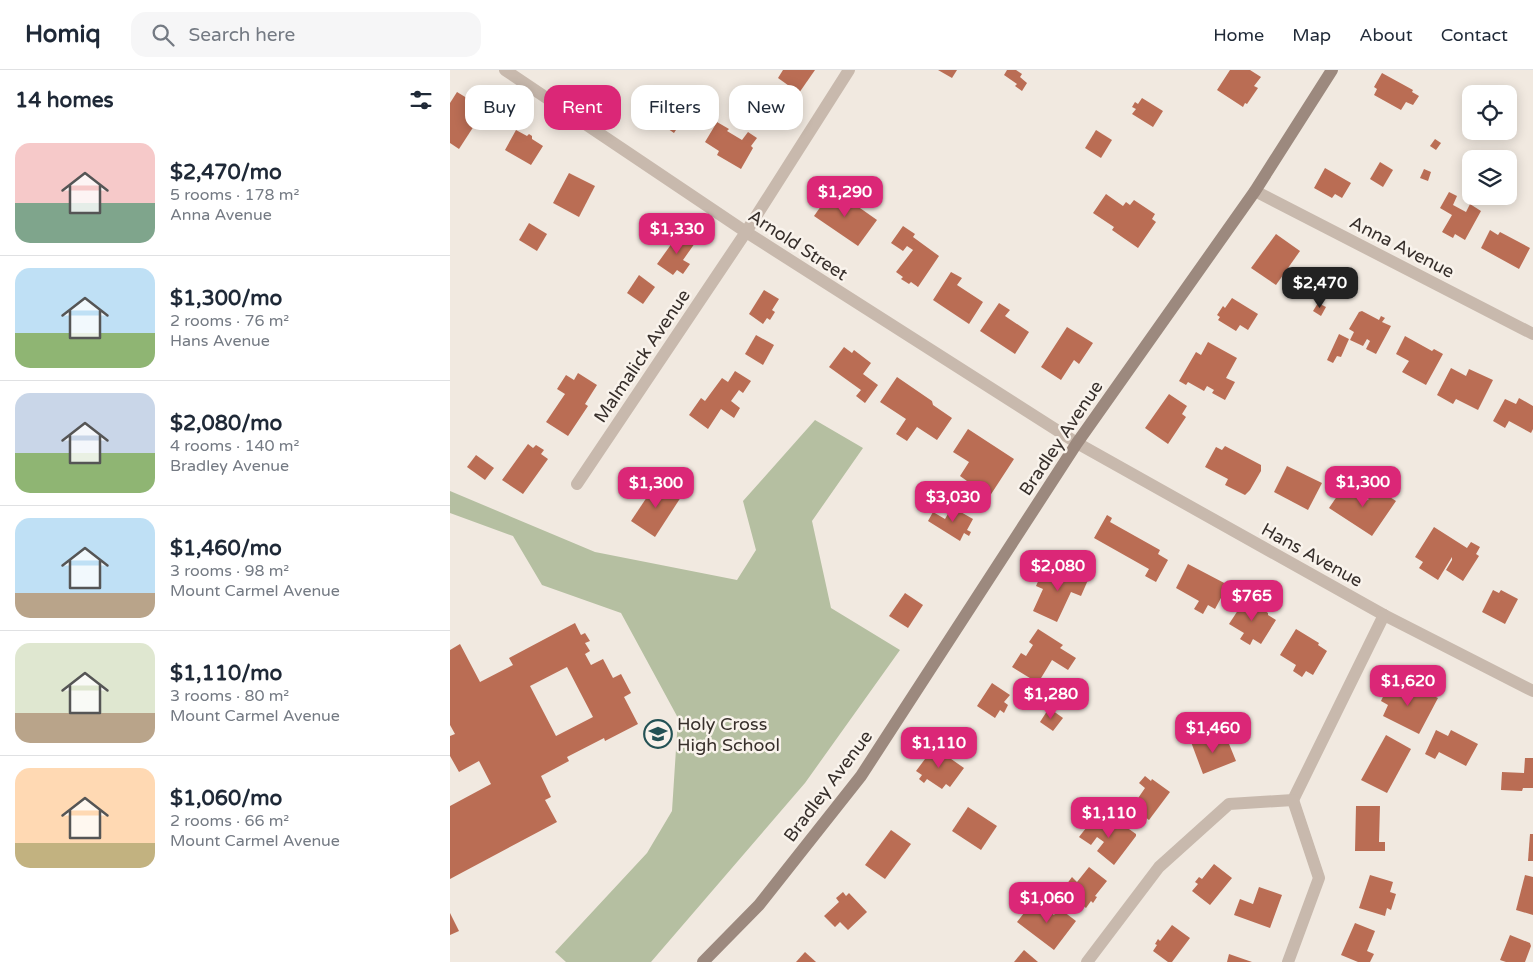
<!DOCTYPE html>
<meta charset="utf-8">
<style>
body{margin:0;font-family:"Varela Round",sans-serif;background:#f6f6f7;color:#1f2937;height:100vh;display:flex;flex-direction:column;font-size:19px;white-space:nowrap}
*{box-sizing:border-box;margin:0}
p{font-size:16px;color:#747a83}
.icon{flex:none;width:28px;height:28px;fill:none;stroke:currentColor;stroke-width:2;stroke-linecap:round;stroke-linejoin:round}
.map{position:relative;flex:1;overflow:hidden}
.panel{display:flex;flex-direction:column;background:#fff;width:450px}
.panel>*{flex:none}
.hud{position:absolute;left:15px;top:15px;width:475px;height:45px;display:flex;gap:10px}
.controls{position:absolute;left:1012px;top:15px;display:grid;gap:10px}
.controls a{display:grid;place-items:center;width:55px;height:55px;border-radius:10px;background:#fff;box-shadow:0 2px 12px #0003;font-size:25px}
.price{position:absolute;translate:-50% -42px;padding:0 11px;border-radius:10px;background:#db2777;color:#fff;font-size:16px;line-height:32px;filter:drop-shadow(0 1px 2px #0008)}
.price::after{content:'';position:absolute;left:50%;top:30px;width:15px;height:11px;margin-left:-8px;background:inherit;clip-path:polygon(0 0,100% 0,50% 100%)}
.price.selected{background:#222;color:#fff}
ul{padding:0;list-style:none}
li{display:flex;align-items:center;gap:15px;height:125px;padding:0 15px}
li+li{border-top:1px solid #e0e1e3}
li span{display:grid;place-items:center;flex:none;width:140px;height:100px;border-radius:15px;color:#555}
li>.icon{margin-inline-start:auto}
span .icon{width:60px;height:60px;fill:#fffc;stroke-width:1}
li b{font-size:21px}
h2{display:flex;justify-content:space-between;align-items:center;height:60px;padding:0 15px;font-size:21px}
.pill{padding:0 18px;border-radius:15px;background:#fff;box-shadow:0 2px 12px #0003;font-size:18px;line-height:45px}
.pill.selected{background:#db2777;color:#fff}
header{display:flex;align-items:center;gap:30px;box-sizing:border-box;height:70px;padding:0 25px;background:#fff;border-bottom:1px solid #e0e1e3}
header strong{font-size:24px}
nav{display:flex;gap:28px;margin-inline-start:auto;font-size:18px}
.search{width:350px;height:45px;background:#f6f6f7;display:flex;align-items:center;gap:12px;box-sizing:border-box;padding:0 18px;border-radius:15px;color:#747a83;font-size:19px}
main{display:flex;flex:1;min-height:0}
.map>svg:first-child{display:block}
.green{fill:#b5bfa1}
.building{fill:#ba6d54;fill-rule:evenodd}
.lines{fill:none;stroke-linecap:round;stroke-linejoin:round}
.street{stroke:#c8b9ad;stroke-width:12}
.secondary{stroke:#9c897e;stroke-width:12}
.labels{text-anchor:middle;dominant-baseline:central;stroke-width:5;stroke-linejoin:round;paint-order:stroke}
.street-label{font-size:18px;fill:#372f2b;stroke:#f9f3ec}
.poi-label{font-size:18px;fill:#372f2b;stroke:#f9f3ec;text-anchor:start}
</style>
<header>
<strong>Homiq</strong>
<div class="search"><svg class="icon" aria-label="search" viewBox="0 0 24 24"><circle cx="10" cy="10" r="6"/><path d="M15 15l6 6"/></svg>Search here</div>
<nav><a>Home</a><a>Map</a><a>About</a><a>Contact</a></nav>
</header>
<main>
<section class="panel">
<h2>14 homes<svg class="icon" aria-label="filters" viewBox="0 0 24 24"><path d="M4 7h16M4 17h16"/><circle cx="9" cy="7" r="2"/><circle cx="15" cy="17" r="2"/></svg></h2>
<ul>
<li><span style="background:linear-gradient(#f6c9c9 60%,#7fa58c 0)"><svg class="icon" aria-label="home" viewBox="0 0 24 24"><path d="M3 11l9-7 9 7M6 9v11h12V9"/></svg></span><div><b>$2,470/mo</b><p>5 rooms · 178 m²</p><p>Anna Avenue</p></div></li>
<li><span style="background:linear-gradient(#bfe0f5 65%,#8fb573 0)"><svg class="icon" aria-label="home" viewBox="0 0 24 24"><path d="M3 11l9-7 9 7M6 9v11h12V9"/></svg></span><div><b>$1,300/mo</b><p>2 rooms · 76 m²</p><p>Hans Avenue</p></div></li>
<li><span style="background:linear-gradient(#c9d6e8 60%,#8fb573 0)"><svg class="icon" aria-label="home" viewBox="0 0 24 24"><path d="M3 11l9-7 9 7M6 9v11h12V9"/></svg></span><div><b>$2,080/mo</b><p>4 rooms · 140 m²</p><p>Bradley Avenue</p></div></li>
<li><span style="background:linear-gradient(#bfe0f5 75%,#b9a48a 0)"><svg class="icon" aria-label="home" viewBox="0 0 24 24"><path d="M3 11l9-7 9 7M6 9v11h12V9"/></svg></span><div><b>$1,460/mo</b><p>3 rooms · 98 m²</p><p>Mount Carmel Avenue</p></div></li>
<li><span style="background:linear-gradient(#dfe7d0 70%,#b9a48a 0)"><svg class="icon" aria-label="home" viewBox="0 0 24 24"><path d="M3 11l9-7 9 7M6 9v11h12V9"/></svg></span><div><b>$1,110/mo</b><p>3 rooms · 80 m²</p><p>Mount Carmel Avenue</p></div></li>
<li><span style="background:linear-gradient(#ffd9b3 75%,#c2b280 0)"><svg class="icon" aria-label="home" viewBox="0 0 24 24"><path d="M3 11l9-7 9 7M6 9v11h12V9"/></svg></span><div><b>$1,060/mo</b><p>2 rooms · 66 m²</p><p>Mount Carmel Avenue</p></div></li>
</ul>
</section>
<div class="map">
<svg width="1083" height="892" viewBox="0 0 1083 892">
<rect width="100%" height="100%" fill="#f1e9e0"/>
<path class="green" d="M365,350L413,378L362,451L381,538L450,580L355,713L201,892H116L105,882L197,783L222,741L228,648L171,543L92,515L63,466L0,443V421L145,482L287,510L306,480L293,431Z"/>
<g class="building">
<path d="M333,0H365L349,23L328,8Z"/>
<path d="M488,0H507L502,8Z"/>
<path d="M557,0H566L572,4L570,7L577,13L572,21L565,16L567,14L554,5Z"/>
<path d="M780,0H800L811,7L804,16L808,18L797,34L795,33L793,37L767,20Z"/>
<path d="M932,3L963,20L962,22L969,26L963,35L956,32L951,40L924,25L927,19L924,17Z"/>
<path d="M221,20L233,28L232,31L241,37L224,63L202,48Z"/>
<path d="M7,22L35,39L9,79L0,73V33Z"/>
<path d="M692,28L713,41L703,57L682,44L686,39L682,37L685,32L688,34Z"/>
<path d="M267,52L279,59L277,61L292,70L298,62L307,68L301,76L303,78L291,99L267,85L269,81L255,72Z"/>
<path d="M66,60L77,66L79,64L82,66V69L93,76L81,95L55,80Z"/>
<path d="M646,60L662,70L651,88L635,78Z"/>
<path d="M1034,61H1043L1046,63L1042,70L1032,64Z"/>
<path d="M985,69L991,73L986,80L980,76Z"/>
<path d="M930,92L943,100L933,117L920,109Z"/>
<path d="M875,98L901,113L892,128L885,124L882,128L864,118Z"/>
<path d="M974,99L981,102L978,111L970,108Z"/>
<path d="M119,103L145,116L129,147L103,133Z"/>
<path d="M383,119L427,150L408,176L364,146Z"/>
<path d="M999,122L1007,126L1003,135L1016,142L1020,134L1031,141L1015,170L1005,164L1003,168L992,162L1002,145L990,138Z"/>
<path d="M656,124L673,136L676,132L680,135L684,130L705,144L702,149L706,152L688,178L662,160L664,157L643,143Z"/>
<path d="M79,153L97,164L87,181L69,170Z"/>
<path d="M453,156L465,164L463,167L489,186L468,217L461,212L459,214L451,209L453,207L446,202L463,180L457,176L453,181L441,173Z"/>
<path d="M1040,160L1048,165L1050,162L1080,178L1069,199L1031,178Z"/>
<path d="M230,162L236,166L237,164L240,166L239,168L245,173L233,190L240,194L233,204L227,200L223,205L207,194Z"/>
<path d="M826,164L850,181L826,215L801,198Z"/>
<path d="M501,202L512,208L507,215L533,232L519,254L483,230Z"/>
<path d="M189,205L205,217L193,234L177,223Z"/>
<path d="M314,220L329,229L322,240L325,242L320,250L317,248L313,254L299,244Z"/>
<path d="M782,228L808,244L798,260L790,255L786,261L768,250L770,247L767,245L773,236L775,238Z"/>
<path d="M549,233L560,240L555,246L579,262L565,284L530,261Z"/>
<path d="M868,233L876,237L871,246L863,241Z"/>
<path d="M912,241L929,250L931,246L935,248L932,252L941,256L926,284L916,279L920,271L917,269L913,276L900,270L904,262L899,259L909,242Z"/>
<path d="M617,257L643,273L629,294L624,290L611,310L591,297Z"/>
<path d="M889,264L899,269L891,287L887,286L883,293L877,290Z"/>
<path d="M306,265L324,275L313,295L295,284Z"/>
<path d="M955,266L982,281L984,279L993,284L976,315L952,302L959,291L946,284Z"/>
<path d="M758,272L787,288L776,308L785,312L775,330L762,323L764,320L757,316L754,321L738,312L736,315L729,311L746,282L751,285Z"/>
<path d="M394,277L402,283L404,280L421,293L413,304L428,315L415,333L406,326L411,320L379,297Z"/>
<path d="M1001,298L1016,306L1019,299L1043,310L1028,340L1006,329L1003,334L987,325Z"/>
<path d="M285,301L301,311L293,323L289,320L281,331L290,338L284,348L271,339L258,359L239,345L251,328L255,331L272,308L278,312Z"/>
<path d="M128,303L147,315L135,334L138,336L118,366L96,352L115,324L107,319L116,305L124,310Z"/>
<path d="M447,307L482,331L483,335L502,348L487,370L467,357L457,371L446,364L456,349L430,332Z"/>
<path d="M719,324L737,336L732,344L736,347L718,374L695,358Z"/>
<path d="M1069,328L1083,336V359L1081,363L1059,351L1055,358L1043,351L1055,329L1066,334Z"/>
<path d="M518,359L564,389L532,438L509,423L517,411L510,406L519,392L503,382Z"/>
<path d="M78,374L83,378L86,375L94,380L91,384L98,389L73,424L52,410Z"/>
<path d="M775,376L811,395V401L800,420L795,425L775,415L778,409L755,397L766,377L772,380Z"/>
<path d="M26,385L44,398L35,410L17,397Z"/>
<path d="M837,396L872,413L858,440L824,422Z"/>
<path d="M207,412L231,427L205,467L181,451Z"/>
<path d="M894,416L916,431L919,429L915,427L923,416L946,431L922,466L879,438Z"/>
<path d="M502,437L523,449L517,460L521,462L519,466L514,463L510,471L478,451L483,442L495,449Z"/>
<path d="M657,445L662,448L660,452L710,480L708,484L718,490L706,512L695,506L699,499L644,468Z"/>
<path d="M984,457L1017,478L1021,472L1030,477L1026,484L1029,486L1013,511L996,500L1002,490V487L988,510L969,498L973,492L965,487Z"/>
<path d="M604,494L638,510L631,526L621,522L607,552L583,541L593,519L586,516L591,505L597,508Z"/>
<path d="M738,494L778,515L765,539L758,535L753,544L744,539L749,531L726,518Z"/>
<path d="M1043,520L1049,523L1051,520L1068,529L1055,554L1032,542Z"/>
<path d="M455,523L473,535L458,558L439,546Z"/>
<path d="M796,528L818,543V545L826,550L811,574L803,569L800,575L790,569L794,563L779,554Z"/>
<path d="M125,553L131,565L135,563L140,571L135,573L140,581L135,584L141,595L153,589L163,608L171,604L181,623L174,627L188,654L155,671L154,668L117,687L119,691L91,706L101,727L95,730L107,752L0,809V736L41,714L29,691L9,702L0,686V666L5,664L0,655V580L10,574L30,612L63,595L59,588ZM117,597L143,647L106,666L80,616Z"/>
<path d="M588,559L613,575L610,578L626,588L618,600L602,590L588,613L562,597L571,583L576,586L583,575L579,572Z"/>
<path d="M846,559L869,573L868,575L877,581L863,605L856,601L852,607L843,601L846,595L830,585Z"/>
<path d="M542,613L560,625L554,632L558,635L554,643L550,640L545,648L527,636Z"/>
<path d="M939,614L947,618L948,616L963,623L966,617L988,628L969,664L933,646L938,635L931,631Z"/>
<path d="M599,638L613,648L603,661L590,652Z"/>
<path d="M986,660L998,666L1001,660L1028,674L1016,696L989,682L985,689L975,684Z"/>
<path d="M936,665L961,679L937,723L911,710Z"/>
<path d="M756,666L760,675L777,669L786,691L753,704L741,672Z"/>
<path d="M484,677L514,698L500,717L496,714L492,719L477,709L474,713L469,709L472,705L466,701Z"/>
<path d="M1075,688H1083V718H1073L1072,721L1051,720L1052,702L1074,703Z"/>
<path d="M695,706L701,711L702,709L720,722L699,750L682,737L695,718L689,713Z"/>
<path d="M906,736H930L929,772H935V781H905Z"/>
<path d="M518,737L547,756L531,780L502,761Z"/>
<path d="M643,749L653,758L660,749L667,755L669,752L686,764V766L664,795L647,781L654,772L647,767L641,775L629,767Z"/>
<path d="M441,760L461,774L435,809L415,795Z"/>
<path d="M1080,764H1083V791H1078Z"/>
<path d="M764,794L782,808L760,835L742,821L748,814L745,812L749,807L752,809Z"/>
<path d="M639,797L657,811L645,826L647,827L643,833L641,831L636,838L613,819L622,807L627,812Z"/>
<path d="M920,805L943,812L940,822L946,824L941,840L937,838L935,846L909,838Z"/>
<path d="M1075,805L1083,807V845L1066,840Z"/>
<path d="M809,817L832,825L820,858L784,845L790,829L803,834Z"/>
<path d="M393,822L396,826L399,823L417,842L398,860L390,852L385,857L374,846L389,832L386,828Z"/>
<path d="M584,830L604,845L609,838L626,851L604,880L567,852Z"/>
<path d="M0,843L9,861L0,865Z"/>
<path d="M905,853L925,861L917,881L924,884L920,892H908L891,885Z"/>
<path d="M722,855L740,868L722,892H718L703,881L707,875L705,874L708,869L710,871Z"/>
<path d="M1060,865L1080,873L1081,876L1075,892H1056L1050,890Z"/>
<path d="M574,880L588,892H564Z"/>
<path d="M355,882L366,892H346Z"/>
<path d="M779,884L802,892H777Z"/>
</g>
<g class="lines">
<g class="street">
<path d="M55,0L296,162L627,373L934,545L1083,621"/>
<path d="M805,121L1083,264"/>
<path d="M127,414L296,162L399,0"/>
<path d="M637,892L709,797L779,734L843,730L934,545"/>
<path d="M838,892L869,808L843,730"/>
</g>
<path class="secondary" d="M253,892L309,835L411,706L627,373L805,121L882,0"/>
</g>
<defs>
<symbol id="school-ring" viewBox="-11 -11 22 22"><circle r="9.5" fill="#f9f3ec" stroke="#245255" stroke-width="1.5"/><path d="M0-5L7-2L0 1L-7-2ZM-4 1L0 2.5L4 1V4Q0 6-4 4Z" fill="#245255"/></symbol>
</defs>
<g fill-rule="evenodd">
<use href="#school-ring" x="192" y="648" width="32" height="32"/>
</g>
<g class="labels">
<g class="street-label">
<text transform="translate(348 175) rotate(33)">Arnold Street</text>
<text transform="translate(952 177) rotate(27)">Anna Avenue</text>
<text transform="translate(192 286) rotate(-56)">Malmalick Avenue</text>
<text transform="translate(611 368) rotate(-56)">Bradley Avenue</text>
<text transform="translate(862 485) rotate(29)">Hans Avenue</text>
<text transform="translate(378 716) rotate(-53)">Bradley Avenue</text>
</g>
<g class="poi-label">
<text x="227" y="654">Holy Cross<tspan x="227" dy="21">High School</tspan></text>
</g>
</g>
</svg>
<div class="controls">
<a><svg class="icon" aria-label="locate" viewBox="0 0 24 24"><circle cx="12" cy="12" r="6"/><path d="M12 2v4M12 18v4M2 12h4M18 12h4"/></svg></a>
<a><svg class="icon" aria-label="layers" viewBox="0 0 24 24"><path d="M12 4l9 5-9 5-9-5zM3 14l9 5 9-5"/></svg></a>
</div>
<b class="price" style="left:395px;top:148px">$1,290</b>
<b class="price" style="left:227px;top:185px">$1,330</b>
<b class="price selected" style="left:870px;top:239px">$2,470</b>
<b class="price" style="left:913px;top:438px">$1,300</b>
<b class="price" style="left:206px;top:439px">$1,300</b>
<b class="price" style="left:503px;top:453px">$3,030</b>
<b class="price" style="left:608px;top:522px">$2,080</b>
<b class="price" style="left:802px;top:552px">$765</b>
<b class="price" style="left:958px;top:637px">$1,620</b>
<b class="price" style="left:601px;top:650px">$1,280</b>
<b class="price" style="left:763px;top:684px">$1,460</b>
<b class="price" style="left:489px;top:699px">$1,110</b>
<b class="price" style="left:659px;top:769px">$1,110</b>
<b class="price" style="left:597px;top:854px">$1,060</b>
<div class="hud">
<a class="pill">Buy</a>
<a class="pill selected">Rent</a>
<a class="pill">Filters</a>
<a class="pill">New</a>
</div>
</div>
</main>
